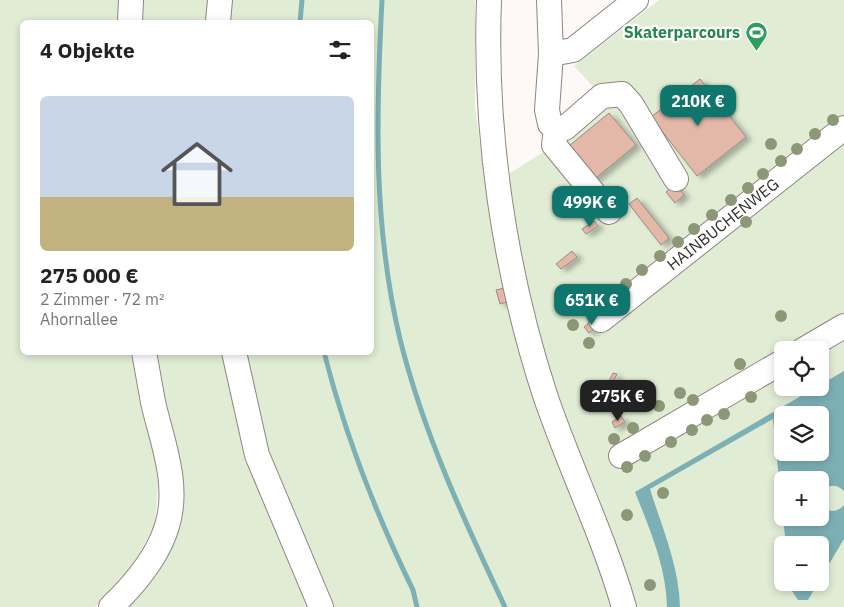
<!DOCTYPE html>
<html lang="de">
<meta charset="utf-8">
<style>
body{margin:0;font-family:"IBM Plex Sans",sans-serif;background:#f6f6f6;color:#222;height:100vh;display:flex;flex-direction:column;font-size:19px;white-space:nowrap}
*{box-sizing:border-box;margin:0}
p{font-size:16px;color:#767676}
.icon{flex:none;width:28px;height:28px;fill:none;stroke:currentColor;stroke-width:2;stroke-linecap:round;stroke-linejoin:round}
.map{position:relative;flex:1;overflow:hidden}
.side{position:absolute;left:20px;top:20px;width:354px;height:335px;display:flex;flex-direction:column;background:#fff;border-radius:8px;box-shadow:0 2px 8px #0003}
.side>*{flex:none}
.controls{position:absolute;left:774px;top:341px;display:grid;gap:10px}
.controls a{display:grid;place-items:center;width:55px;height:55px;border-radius:8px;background:#fff;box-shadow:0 2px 8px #0003;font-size:25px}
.price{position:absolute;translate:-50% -42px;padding:0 11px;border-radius:10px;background:#0f766e;color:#fff;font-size:16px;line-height:32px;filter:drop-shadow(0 1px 2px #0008)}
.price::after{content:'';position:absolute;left:50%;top:30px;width:15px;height:11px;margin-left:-8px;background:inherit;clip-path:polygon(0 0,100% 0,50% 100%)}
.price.active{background:#222;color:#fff}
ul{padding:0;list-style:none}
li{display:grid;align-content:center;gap:10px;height:265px;padding:0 20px}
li+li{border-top:1px solid #e0e0e0}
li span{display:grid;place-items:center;height:155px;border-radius:8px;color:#555}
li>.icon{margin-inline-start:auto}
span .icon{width:90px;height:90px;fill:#fffc;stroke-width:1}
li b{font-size:21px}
h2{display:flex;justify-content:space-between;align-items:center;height:60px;padding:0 20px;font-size:21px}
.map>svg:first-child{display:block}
.green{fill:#e0ecd4;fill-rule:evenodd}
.water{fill:#7db0b5;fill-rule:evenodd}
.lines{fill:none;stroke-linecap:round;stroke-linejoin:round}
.stream{stroke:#7db0b5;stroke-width:5}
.building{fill:#e3b8a9;stroke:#978b87;filter:url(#shadow)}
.minor-casing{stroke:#908480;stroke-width:26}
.minor{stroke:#fff;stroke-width:24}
.tree{fill:#8c9777}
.labels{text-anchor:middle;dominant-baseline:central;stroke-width:4.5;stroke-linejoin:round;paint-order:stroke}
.leisure-label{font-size:16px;font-weight:bold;fill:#27864d;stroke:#fff;text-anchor:end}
.street-label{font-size:16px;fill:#332e2c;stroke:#fff}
</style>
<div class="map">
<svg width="844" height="607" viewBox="0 0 844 607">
<defs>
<filter id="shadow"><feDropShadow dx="5.5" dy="3" stdDeviation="2.5" flood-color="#0004"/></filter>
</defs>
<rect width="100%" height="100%" fill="#fef9f7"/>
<g class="green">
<path d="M0,0H121L120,22H22V352L133,353L156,463L158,485L155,525L131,568L95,607H0Z"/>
<path d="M135,0H208L207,22H134Z"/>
<path d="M224,0H475V107L486,188L547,150L606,101L574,66L659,0H844V607H104L157,535L164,487L149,353L371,352V22H223ZM782,350H820V388H782ZM782,415H820V452H782ZM782,480H820V518H782ZM782,545H820V582H782Z"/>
</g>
<g class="water">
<path d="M844,371V491C835,482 824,485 820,497V480H782V511L773,419L650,489C662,528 679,565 680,607H667C666,566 650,530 635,492L815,388H820V385ZM782,415H820V452H782Z"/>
<path d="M820,500C824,512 835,515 844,505V539L820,579V545H786L783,518H820Z"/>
<path d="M789,583V582L818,583L808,600H798L790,588Z"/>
</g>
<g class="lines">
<g class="stream">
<path d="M382,0C376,114 373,227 400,339C423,432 464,520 505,607"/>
<path d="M300,22L302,0"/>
<path d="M324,352C345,435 376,514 413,590L417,607"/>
</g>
</g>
<g class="building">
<path d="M700,79L746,137L697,176L651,117Z"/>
<path d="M609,113L636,145L591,182L564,150Z"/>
<path d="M675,184L684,195L675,203L666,192Z"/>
<path d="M637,198L669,238L661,245L629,204Z"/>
<path d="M594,221L598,226L586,234L582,229Z"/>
<path d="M572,251L577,257L561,269L556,264Z"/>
<path d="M504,288L507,302L500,304L496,290Z"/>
<path d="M595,318L600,324L589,333L584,327Z"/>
<path d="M613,373L617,374L613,382L622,389L620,392L610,385L602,390L600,387L609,381Z"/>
<path d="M621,416L625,422L615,428L612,422Z"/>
</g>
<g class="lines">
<defs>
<g id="minor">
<path d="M489,0C484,132 504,269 545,395C569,466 603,534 624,607"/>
<path d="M549,0L551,54L547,110L550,124L557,129L565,128L602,96L622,94L631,104L676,179"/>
<path d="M130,22L131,0"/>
<path d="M218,22L220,0"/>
<path d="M551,54L573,50L636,0"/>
<path d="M556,129L554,145L609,212"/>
<path id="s1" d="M601,320L844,128"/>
<path d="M803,350L844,326"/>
<path d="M234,352L257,455L321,607"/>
<path d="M621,456L782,362"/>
<path d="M111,607C134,585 158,556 167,526C180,484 162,442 153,402C150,385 147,369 144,352"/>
</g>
</defs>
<use href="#minor" class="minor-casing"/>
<use href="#minor" class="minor"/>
</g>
<g class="tree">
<circle cx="833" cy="120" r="6"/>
<circle cx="815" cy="134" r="6"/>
<circle cx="771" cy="144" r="6"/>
<circle cx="797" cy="149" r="6"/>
<circle cx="781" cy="161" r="6"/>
<circle cx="763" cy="174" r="6"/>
<circle cx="748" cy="188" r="6"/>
<circle cx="731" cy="200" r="6"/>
<circle cx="712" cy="215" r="6"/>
<circle cx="746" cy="222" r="6"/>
<circle cx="694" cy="229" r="6"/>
<circle cx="678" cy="242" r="6"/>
<circle cx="660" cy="256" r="6"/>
<circle cx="642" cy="270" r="6"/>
<circle cx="626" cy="284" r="6"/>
<circle cx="592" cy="312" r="6"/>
<circle cx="781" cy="316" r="6"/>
<circle cx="573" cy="325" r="6"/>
<circle cx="589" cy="343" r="6"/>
<circle cx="740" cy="364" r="6"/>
<circle cx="680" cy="393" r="6"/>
<circle cx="751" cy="397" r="6"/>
<circle cx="693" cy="400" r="6"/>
<circle cx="659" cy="406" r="6"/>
<circle cx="724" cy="414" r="6"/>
<circle cx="707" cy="420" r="6"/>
<circle cx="633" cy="428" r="6"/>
<circle cx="692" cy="430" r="6"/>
<circle cx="614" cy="439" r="6"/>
<circle cx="671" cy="442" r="6"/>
<circle cx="645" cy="456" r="6"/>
<circle cx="627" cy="467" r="6"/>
<circle cx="663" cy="493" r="6"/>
<circle cx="627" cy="515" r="6"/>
<circle cx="650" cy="585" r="6"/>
</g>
<defs>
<symbol id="stadium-pin" viewBox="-11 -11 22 30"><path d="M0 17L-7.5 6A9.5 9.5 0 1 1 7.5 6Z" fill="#2e9e5b" stroke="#fff"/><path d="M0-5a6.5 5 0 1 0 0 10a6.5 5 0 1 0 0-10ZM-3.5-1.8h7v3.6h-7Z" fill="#fff"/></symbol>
</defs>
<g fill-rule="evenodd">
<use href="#stadium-pin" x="744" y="20" width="25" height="34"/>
</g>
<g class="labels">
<g class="leisure-label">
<text x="740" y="32">Skaterparcours</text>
</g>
<g class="street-label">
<text stroke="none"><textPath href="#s1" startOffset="155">HAINBUCHENWEG</textPath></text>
</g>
</g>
</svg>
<div class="controls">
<a><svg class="icon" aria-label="locate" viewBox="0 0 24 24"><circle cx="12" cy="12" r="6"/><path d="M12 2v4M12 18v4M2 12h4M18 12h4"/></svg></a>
<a><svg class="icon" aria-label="layers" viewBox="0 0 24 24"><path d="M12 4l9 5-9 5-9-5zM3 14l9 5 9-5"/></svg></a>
<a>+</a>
<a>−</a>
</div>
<b class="price" style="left:698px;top:127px">210K €</b>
<b class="price" style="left:590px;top:228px">499K €</b>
<b class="price" style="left:592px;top:326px">651K €</b>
<b class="price active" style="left:618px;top:422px">275K €</b>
<section class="side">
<h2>4 Objekte<svg class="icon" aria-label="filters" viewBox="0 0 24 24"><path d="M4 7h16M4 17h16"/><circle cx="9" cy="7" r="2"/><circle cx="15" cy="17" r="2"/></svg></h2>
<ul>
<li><span style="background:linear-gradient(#c9d6e8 65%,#c2b280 0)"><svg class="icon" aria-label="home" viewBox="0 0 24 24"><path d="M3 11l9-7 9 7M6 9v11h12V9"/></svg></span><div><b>275 000 €</b><p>2 Zimmer · 72 m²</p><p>Ahornallee</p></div></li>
</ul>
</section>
</div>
